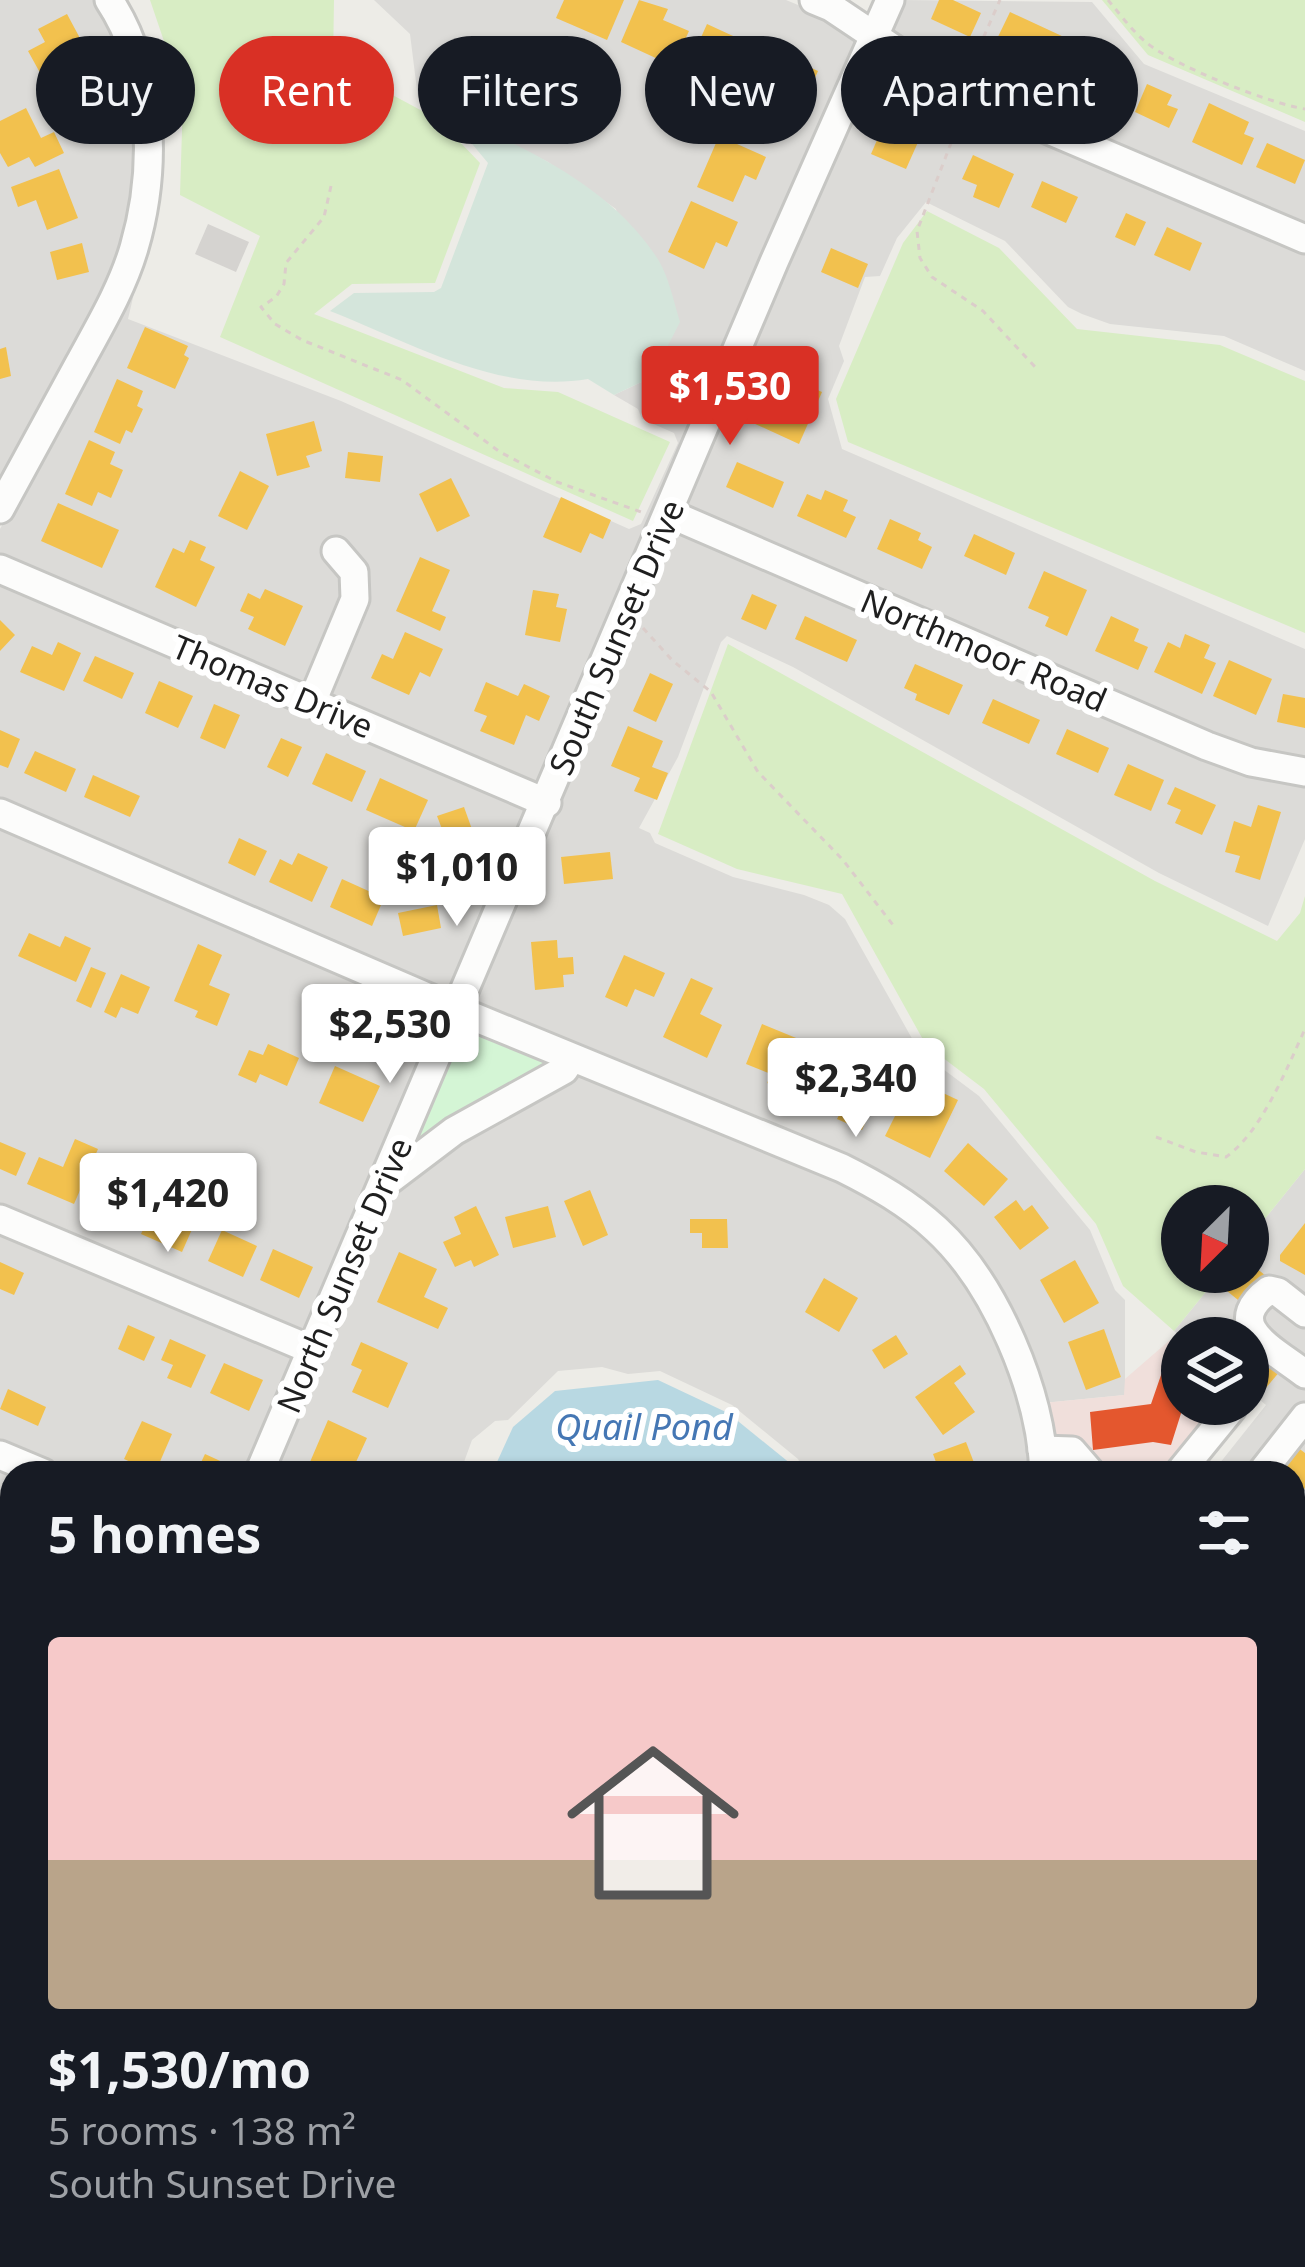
<!DOCTYPE html>
<meta charset="utf-8">
<style>
body{margin:0;font-family:"Noto Sans",sans-serif;background:#242831;color:#f1f3f6;height:100vh;display:flex;flex-direction:column;font-size:45px;white-space:nowrap}
*{box-sizing:border-box;margin:0}
p{font-size:39px;color:#9ea1a6}
.icon{flex:none;width:66px;height:66px;fill:none;stroke:currentColor;stroke-width:2;stroke-linecap:round;stroke-linejoin:round}
.map{position:relative;flex:1;overflow:hidden}
.side{position:absolute;left:0px;top:1461px;width:1305px;height:807px;display:flex;flex-direction:column;background:#171b24;border-radius:36px 36px 0 0;box-shadow:0 3px 9px #0004}
.side>*{flex:none}
.guide{position:absolute;left:36px;top:36px;width:1233px;height:108px;display:flex;gap:24px}
.needle{width:78px;rotate:204deg}
.fabs{position:absolute;left:1161px;top:1185px;display:grid;gap:24px}
.fabs a{display:grid;place-items:center;width:108px;height:108px;border-radius:50%;background:#171b24;box-shadow:0 3px 9px #0004;font-size:60px}
.price{position:absolute;translate:-50% -102px;padding:0 27px;border-radius:12px;background:#fff;color:#222;font-size:39px;line-height:78px;filter:drop-shadow(0 3px 6px #0008)}
.price::after{content:'';position:absolute;left:50%;top:72px;width:36px;height:27px;margin-left:-18px;background:inherit;clip-path:polygon(0 0,100% 0,50% 100%)}
.price.active{background:#d93025;color:#fff}
ul{padding:0;list-style:none}
li{display:grid;align-content:center;gap:24px;height:636px;padding:0 48px}
li span{display:grid;place-items:center;height:372px;border-radius:12px;color:#555}
li>.icon{margin-inline-start:auto}
span .icon{width:216px;height:216px;fill:#fffc;stroke-width:1}
li b{font-size:51px}
h2{display:flex;justify-content:space-between;align-items:center;height:144px;padding:0 48px;font-size:51px}
.tag{padding:0 42px;border-radius:54px;background:#171b24;box-shadow:0 3px 9px #0004;font-size:42px;line-height:108px}
.tag.active{background:#d93025;color:#fff}
.map>svg:first-child{display:block}
.residential{fill:#dcdbd8}
.commercial{fill:#f0dfdb}
.industrial{fill:#ebe0e6}
.grass{fill:#d8edc4}
.wetland{fill:#d4e5db}
.park{fill:#d4f5d5}
.water{fill:#b8d8e2}
.homes{fill:#f2c14e}
.shops{fill:#e4572e}
.public{fill:#17a398}
.building{fill:#d5d3d0}
.lines{fill:none;stroke-linecap:round;stroke-linejoin:round}
.minor-casing{stroke:#c6c6c3;stroke-width:33}
.major-casing{stroke:#a39b83;stroke-width:39}
.path{stroke:#dbcdca;stroke-width:3;stroke-dasharray:6 6;stroke-linecap:butt}
.minor{stroke:#fcfcfb;stroke-width:27}
.major{stroke:#f1ece4;stroke-width:33}
.labels{text-anchor:middle;dominant-baseline:central;stroke-width:12;stroke-linejoin:round;paint-order:stroke}
.street-label{font-size:33px;fill:#1f1f1f;stroke:#fff}
.water-label{font-size:36px;font-style:italic;fill:#4577b4;stroke:#fff}
</style>
<div class="map">
<svg width="1305" height="2267" viewBox="0 0 1305 2267">
<rect width="100%" height="100%" fill="#edece7"/>
<g class="residential">
<path d="M0,0H96L123,46L135,103V199L106,294L0,489Z"/>
<path d="M374,0H786L827,17L863,41L542,790L325,696L354,554L336,537L322,553L340,570L347,585L308,689L0,557V529L123,303L153,212L128,319L341,401L629,529L641,524L678,443L674,433L642,419L638,409L614,395L652,377L616,209L548,162L418,98L410,34Z"/>
<path d="M900,0L1092,2L1144,64L1305,131V228L960,81L887,31Z"/>
<path d="M878,51L1305,251V371L1224,336L1110,324L1082,314L1068,307L1005,241L926,202L897,238L880,276L865,277L839,346L844,361L828,399L842,449L1305,649V762L1254,752L681,507Z"/>
<path d="M673,527L1305,783V839L1268,926L1159,873L793,667L727,636L721,642L678,757L639,828L650,833L655,843L733,877L804,895L829,905L845,919L919,1051L979,1096L1090,1230L1115,1290L1125,1300V1395L1043,1403L944,1222L470,1004Z"/>
<path d="M0,580L534,809L452,996L0,802Z"/>
<path d="M0,825L444,1016L307,1336L0,1207Z"/>
<path d="M575,1070L837,1178L883,1201L931,1239L963,1276L999,1338L1030,1436L1028,1473H805L798,1459L732,1405L660,1371L628,1374L602,1367L558,1371L508,1420L495,1421L472,1440L460,1473H269L388,1194L424,1163Z"/>
<path d="M1305,1169V1908L1293,1909V1473H1212L1266,1405L1248,1390V1338H1183L1174,1331L1222,1272H1248V1240Z"/>
<path d="M0,1230L299,1356L249,1473H70L0,1443Z"/>
<path d="M0,1467L12,1473V1788L0,1782Z"/>
<path d="M0,1806L12,1812V2016L0,2044Z"/>
<path d="M12,2063V2233L0,2246V2091Z"/>
</g>
<path class="commercial" d="M1170,1340L1182,1349V1404L1248,1402L1252,1405L1199,1473H1053L1043,1403L1124,1395L1125,1379Z"/>
<path class="industrial" d="M839,2256H1147L1159,2267H836Z"/>
<g class="grass">
<path d="M150,0H334L333,63L439,120L480,163L435,283L352,284L314,314L504,388L558,392L670,442L633,521L220,337L260,236L180,195L183,97Z"/>
<path d="M1102,0H1305V122L1148,55Z"/>
<path d="M927,211L999,248L1077,329L1220,345L1305,381V633L848,442L836,399L903,243Z"/>
<path d="M728,644L1155,881L1277,941L1300,913L1305,896V1169L1248,1240V1206H1182V1272H1222L1174,1331L1123,1286L1096,1224L984,1089L926,1045L842,894L737,869L658,834Z"/>
</g>
<path class="wetland" d="M448,115C524,145 615,189 659,261C669,278 674,303 680,322L652,377L614,395L588,379C499,394 411,343 330,311L354,293L434,292L441,288L488,163Z"/>
<path class="park" d="M462,1026L555,1065L411,1146Z"/>
<g class="water">
<path d="M658,1380L728,1413L791,1464L795,1473H492L513,1427L555,1391Z"/>
<path d="M12,2251V2256H789L785,2267H0Z"/>
</g>
<g class="homes">
<path d="M564,0H624L607,40L556,18Z"/>
<path d="M639,0L668,9L663,20L689,31L673,66L621,42Z"/>
<path d="M939,0H953L981,13L970,37L931,19Z"/>
<path d="M1010,12L1064,37L1051,65L1028,54L1022,67L1004,59L1008,49L995,43Z"/>
<path d="M67,14L89,55L44,80L28,51L45,42L38,29Z"/>
<path d="M707,24L757,47L743,80L732,75L726,89L686,71Z"/>
<path d="M772,50L818,71L797,118L751,98Z"/>
<path d="M1084,63L1119,79L1109,101L1074,85Z"/>
<path d="M1147,84L1172,95L1167,105L1178,109L1169,128L1135,112Z"/>
<path d="M1209,103L1249,122L1244,134L1254,138L1242,165L1192,142Z"/>
<path d="M26,108L41,138L54,132L64,153L35,167L29,157L8,167L0,153V121Z"/>
<path d="M884,124L919,140L906,169L871,154Z"/>
<path d="M719,136L766,157L756,180L745,175L733,202L697,187Z"/>
<path d="M1267,143L1305,160L1295,184L1256,167Z"/>
<path d="M973,155L1014,174L999,208L973,197L977,185L962,179Z"/>
<path d="M59,169L78,218L47,230L36,200L18,207L11,187Z"/>
<path d="M1042,181L1078,197L1066,223L1031,207Z"/>
<path d="M691,201L738,222L727,247L716,242L704,269L668,252Z"/>
<path d="M1126,213L1146,222L1135,246L1115,237Z"/>
<path d="M1167,227L1202,243L1190,271L1154,255Z"/>
<path d="M82,243L89,272L57,280L50,252Z"/>
<path d="M831,248L868,264L858,288L821,272Z"/>
<path d="M145,327L188,346L184,355L189,358L175,389L127,368Z"/>
<path d="M6,347L11,376L0,379V349Z"/>
<path d="M776,372L822,392L799,444L753,423Z"/>
<path d="M117,379L143,391L137,406L143,409L132,433L126,430L120,444L94,432Z"/>
<path d="M314,421L322,451L306,456L310,467L277,476L266,434Z"/>
<path d="M89,440L115,452L110,464L123,470L111,498L98,492L92,506L65,494Z"/>
<path d="M348,452L383,456L380,482L345,478Z"/>
<path d="M737,462L784,482L773,508L726,487Z"/>
<path d="M240,471L269,486L247,530L218,516Z"/>
<path d="M451,478L470,516L437,532L419,494Z"/>
<path d="M825,490L848,500L843,511L856,517L846,538L797,516L807,494L821,500Z"/>
<path d="M561,497L611,520L603,539L590,533L581,553L543,537Z"/>
<path d="M58,503L119,530L102,568L41,541Z"/>
<path d="M890,519L921,533L918,540L932,547L922,569L877,549Z"/>
<path d="M974,534L1015,553L1006,575L964,556Z"/>
<path d="M190,540L206,547L200,560L215,567L196,607L155,587L173,548L184,553Z"/>
<path d="M420,557L450,570L432,611L446,617L440,631L396,611Z"/>
<path d="M1044,571L1087,590L1067,636L1045,626L1049,617L1028,608Z"/>
<path d="M265,589L303,606L285,646L248,629L254,617L240,611L248,593L260,599Z"/>
<path d="M533,590L559,594L556,607L567,609L560,642L525,635Z"/>
<path d="M752,594L777,605L766,630L741,619Z"/>
<path d="M805,616L857,640L847,662L795,639Z"/>
<path d="M1111,616L1139,629L1134,641L1148,647L1138,670L1095,651Z"/>
<path d="M0,620L15,635L0,651Z"/>
<path d="M405,632L443,649L430,677L420,672L409,695L371,678L382,654L393,659Z"/>
<path d="M1185,634L1210,645L1204,658L1216,663L1202,694L1154,672L1168,642L1180,648Z"/>
<path d="M58,642L81,653L64,691L20,672L32,646L52,655Z"/>
<path d="M95,656L134,673L122,699L83,681Z"/>
<path d="M1229,660L1272,679L1256,715L1213,696Z"/>
<path d="M915,664L963,685L949,715L915,700L917,694L904,688Z"/>
<path d="M650,673L673,684L656,722L633,711Z"/>
<path d="M159,681L193,696L178,728L145,713Z"/>
<path d="M486,682L518,696L524,684L550,696L539,721L526,715L514,745L480,731L487,716L474,711Z"/>
<path d="M1283,694L1305,698V728L1277,722Z"/>
<path d="M993,699L1040,720L1029,744L982,723Z"/>
<path d="M214,704L240,715L225,749L200,738Z"/>
<path d="M628,726L663,741L652,767L668,773L657,800L634,791L640,778L611,766Z"/>
<path d="M1067,729L1109,748L1098,773L1056,754Z"/>
<path d="M0,730L20,739L8,768L0,765Z"/>
<path d="M281,738L302,747L288,777L267,767Z"/>
<path d="M35,751L76,769L66,792L24,773Z"/>
<path d="M326,753L366,771L352,802L312,784Z"/>
<path d="M1128,764L1164,780L1151,811L1114,795Z"/>
<path d="M93,775L140,796L130,817L84,797Z"/>
<path d="M380,778L428,800L414,831L366,810Z"/>
<path d="M1175,787L1216,805L1202,835L1175,823L1181,810L1167,804Z"/>
<path d="M1258,805L1281,812L1260,880L1235,872L1240,856L1225,852L1234,821L1251,827Z"/>
<path d="M464,807L478,846L452,855L437,816Z"/>
<path d="M239,838L267,851L255,876L228,863Z"/>
<path d="M610,852L613,879L564,884L561,857Z"/>
<path d="M298,853L328,867L312,902L269,882L280,859L292,865Z"/>
<path d="M342,879L384,898L372,926L330,907Z"/>
<path d="M437,905L441,928L403,936L398,913Z"/>
<path d="M29,933L60,947L65,936L91,948L76,982L18,956Z"/>
<path d="M557,940L558,958L573,957L574,974L563,975L564,987L535,990L531,942Z"/>
<path d="M198,944L222,955L209,985L230,994L217,1026L195,1017L198,1011L174,1001Z"/>
<path d="M624,955L665,973L654,997L635,989L627,1007L605,997Z"/>
<path d="M91,967L106,973L91,1008L76,1001Z"/>
<path d="M121,974L150,987L138,1014L121,1007L116,1018L104,1012Z"/>
<path d="M691,978L713,988L700,1014L722,1025L707,1058L663,1037Z"/>
<path d="M762,1024L818,1047L798,1096L767,1083L771,1074L746,1064Z"/>
<path d="M268,1044L299,1058L287,1086L260,1074L256,1083L238,1075L249,1050L263,1055Z"/>
<path d="M839,1064L883,1083L862,1130L837,1119L844,1105L825,1096Z"/>
<path d="M335,1066L380,1086L363,1122L319,1103Z"/>
<path d="M928,1086L958,1100L930,1158L885,1136L909,1088L923,1095Z"/>
<path d="M75,1139L98,1149L74,1204L27,1184L39,1157L63,1167Z"/>
<path d="M0,1142L26,1153L16,1176L0,1169Z"/>
<path d="M968,1143L1008,1179L984,1206L944,1171Z"/>
<path d="M101,1183L137,1198L125,1224L90,1208Z"/>
<path d="M590,1190L608,1235L583,1246L564,1201Z"/>
<path d="M1016,1200L1024,1211L1032,1205L1049,1228L1020,1250L994,1217Z"/>
<path d="M476,1206L499,1255L474,1267L471,1260L455,1267L443,1242L461,1234L454,1217Z"/>
<path d="M548,1206L556,1237L513,1248L505,1217Z"/>
<path d="M173,1208L197,1218L182,1252L141,1234L150,1215L166,1222Z"/>
<path d="M690,1219H727L728,1248H702V1233H690Z"/>
<path d="M1305,1223V1275L1280,1261V1255Z"/>
<path d="M222,1230L257,1246L243,1277L208,1261Z"/>
<path d="M273,1249L313,1267L299,1298L260,1280Z"/>
<path d="M399,1252L437,1269L424,1297L448,1308L438,1329L377,1302Z"/>
<path d="M1075,1260L1099,1303L1064,1323L1040,1280Z"/>
<path d="M0,1262L24,1273L14,1295L0,1289Z"/>
<path d="M1250,1263L1266,1276L1243,1304L1227,1291L1243,1272H1248Z"/>
<path d="M824,1278L858,1298L839,1332L805,1312Z"/>
<path d="M128,1325L155,1337L144,1361L118,1349Z"/>
<path d="M1104,1329L1121,1377L1086,1390L1068,1342Z"/>
<path d="M896,1335L908,1354L884,1369L872,1350Z"/>
<path d="M170,1339L206,1355L191,1388L167,1378L173,1365L161,1360Z"/>
<path d="M361,1342L408,1363L388,1408L352,1392L362,1370L351,1365Z"/>
<path d="M1248,1344L1281,1370L1265,1389L1248,1374Z"/>
<path d="M224,1363L263,1380L249,1411L210,1393Z"/>
<path d="M960,1365L966,1374L954,1383L975,1412L943,1435L915,1397Z"/>
<path d="M8,1389L46,1407L38,1426L0,1409Z"/>
<path d="M328,1420L367,1438L351,1473L338,1467L336,1473L307,1469Z"/>
<path d="M142,1421L172,1434L155,1473L124,1459Z"/>
<path d="M966,1442L978,1473H940L933,1454Z"/>
<path d="M1293,1444L1305,1453V1491L1296,1502L1293,1499V1473H1269Z"/>
<path d="M205,1454L229,1465L225,1473H196Z"/>
<path d="M1293,1581L1305,1591V1724L1293,1714Z"/>
<path d="M0,1595L12,1601V1654L4,1650L11,1634L0,1629Z"/>
<path d="M0,1843L12,1848V1928L0,1957Z"/>
<path d="M12,2154V2194L0,2189Z"/>
</g>
<path class="shops" d="M1169,1352L1182,1356L1184,1404L1171,1445L1153,1442L1093,1450L1090,1412L1151,1404Z"/>
<path class="public" d="M916,2256H1039L1037,2267H914Z"/>
<path class="building" d="M208,224L249,242L236,272L195,254Z"/>
<g class="lines">
<defs>
<g id="minor">
<path d="M814,0L831,7L955,90L1305,239"/>
<path d="M0,509C26,461 53,412 79,364C99,327 122,289 134,248C157,170 155,69 109,0"/>
<path d="M668,513L1207,746L1251,762L1305,772"/>
<path d="M0,569L547,803"/>
<path d="M312,702L355,599L354,572L336,551"/>
<path d="M0,813L457,1010L842,1168C876,1185 908,1203 936,1229C996,1284 1041,1392 1044,1473"/>
<path d="M388,1181L454,1131L564,1070L572,1058"/>
<path d="M0,1219L312,1350"/>
<path d="M1305,1313L1278,1292L1269,1290C1220,1326 1275,1350 1305,1374"/>
<path d="M1042,1450L1072,1451L1091,1473"/>
<path d="M0,1455L43,1473"/>
<path d="M259,1473L774,262L890,0"/>
<path d="M1179,1473L1232,1408"/>
<path d="M1261,1473L1305,1417"/>
<path d="M1293,1520L1305,1505"/>
<path d="M0,1794L12,1800"/>
<path d="M1293,1972L1305,1981"/>
<path d="M1293,2019L1305,2028"/>
<path d="M0,2067L12,2039"/>
<path d="M1142,2256L1155,2267"/>
<path d="M873,2267L875,2256"/>
<path d="M1073,2267L1076,2256"/>
</g>
<g id="major">
<path d="M1293,2144L1305,2129"/>
<path d="M1293,2210L1305,2196"/>
<path d="M1194,2267L1203,2256"/>
<path d="M1247,2267L1256,2256"/>
</g>
</defs>
<use href="#minor" class="minor-casing"/>
<use href="#major" class="major-casing"/>
<g class="path">
<path d="M1108,0C1120,14 1132,31 1147,43C1175,66 1268,103 1305,109"/>
<path d="M969,70L1000,0"/>
<path d="M960,120L917,231L920,258L932,277L983,311L1037,369"/>
<path d="M331,186L324,217L286,263L284,284L276,297L261,307L275,324L302,340L402,380L500,452L557,482L641,512"/>
<path d="M643,628L672,660L711,692L758,772L843,860L893,925"/>
<path d="M1156,1137L1196,1152L1226,1157C1262,1131 1286,1070 1305,1029"/>
<path d="M807,2267L811,2256"/>
</g>
<use href="#minor" class="minor"/>
<use href="#major" class="major"/>
</g>
<g class="labels">
<g class="street-label">
<text transform="translate(616 637) rotate(-67)">South Sunset Drive</text>
<text transform="translate(984 650) rotate(23)">Northmoor Road</text>
<text transform="translate(273 686) rotate(23)">Thomas Drive</text>
<text transform="translate(344 1275) rotate(-67)">North Sunset Drive</text>
</g>
<g class="water-label">
<text x="644" y="1426">Quail Pond</text>
</g>
</g>
</svg>
<div class="fabs">
<a><svg class="needle" viewBox="-14 -14 28 28"><path d="M0-13l5 13h-10z" fill="#e53935"/><path d="M0 13l5-13h-10z" fill="#9ea1a6"/></svg></a>
<a><svg class="icon" aria-label="layers" viewBox="0 0 24 24"><path d="M12 4l9 5-9 5-9-5zM3 14l9 5 9-5"/></svg></a>
</div>
<b class="price active" style="left:730px;top:448px">$1,530</b>
<b class="price" style="left:457px;top:929px">$1,010</b>
<b class="price" style="left:390px;top:1086px">$2,530</b>
<b class="price" style="left:856px;top:1140px">$2,340</b>
<b class="price" style="left:168px;top:1255px">$1,420</b>
<div class="guide">
<a class="tag">Buy</a>
<a class="tag active">Rent</a>
<a class="tag">Filters</a>
<a class="tag">New</a>
<a class="tag">Apartment</a>
</div>
<section class="side">
<h2>5 homes<svg class="icon" aria-label="filters" viewBox="0 0 24 24"><path d="M4 7h16M4 17h16"/><circle cx="9" cy="7" r="2"/><circle cx="15" cy="17" r="2"/></svg></h2>
<ul>
<li><span style="background:linear-gradient(#f6c9c9 60%,#b9a48a 0)"><svg class="icon" aria-label="home" viewBox="0 0 24 24"><path d="M3 11l9-7 9 7M6 9v11h12V9"/></svg></span><div><b>$1,530/mo</b><p>5 rooms · 138 m²</p><p>South Sunset Drive</p></div></li>
</ul>
</section>
</div>
